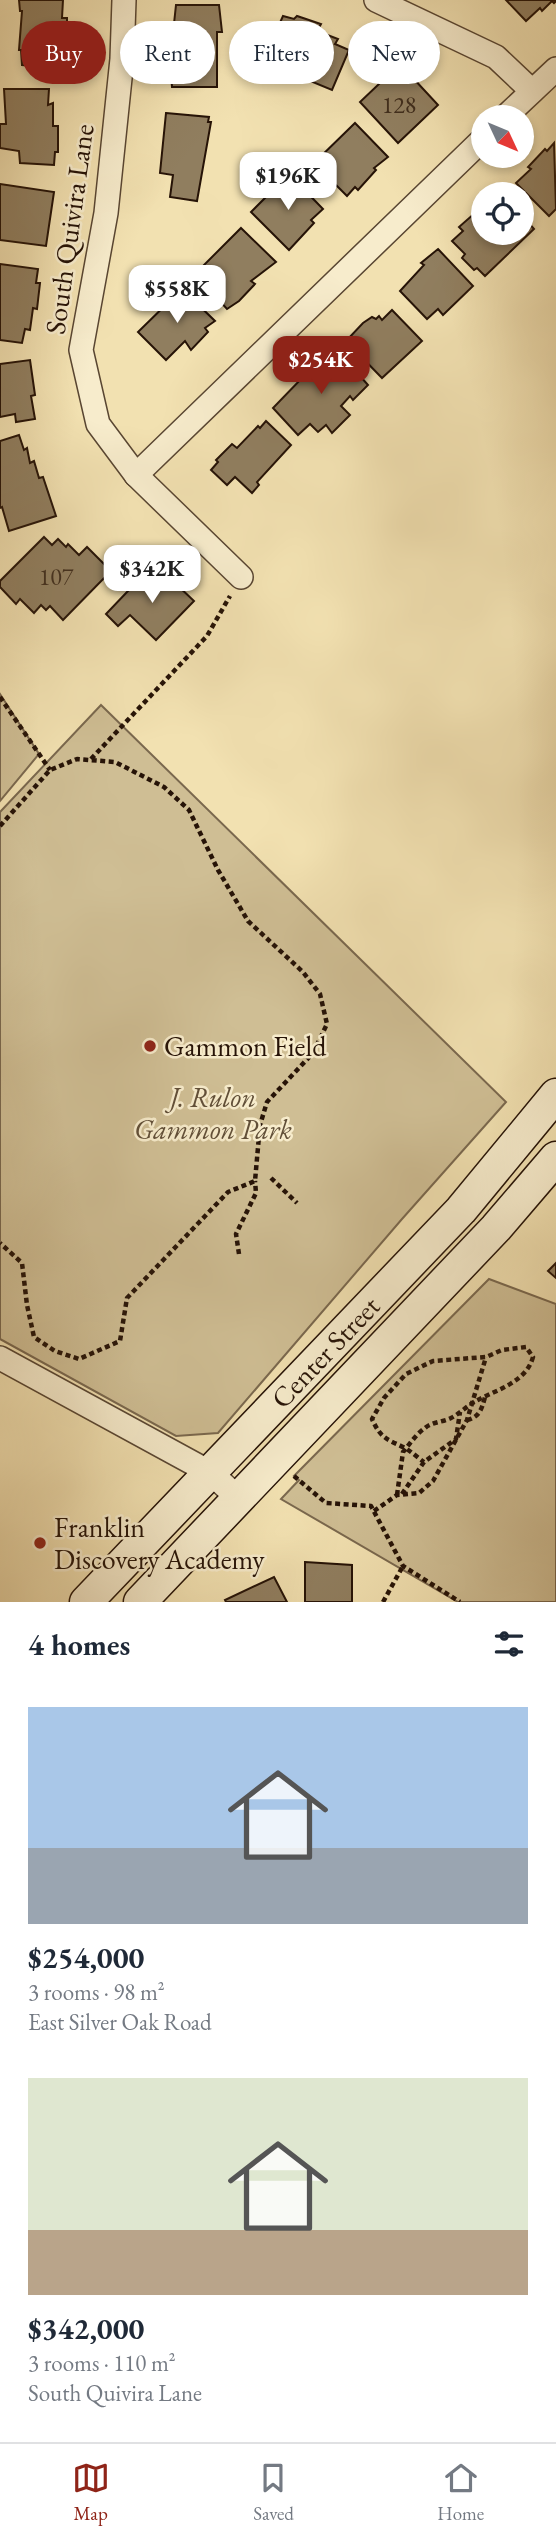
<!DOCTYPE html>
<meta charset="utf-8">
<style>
body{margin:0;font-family:"EB Garamond",serif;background:#f2f2f3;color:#1f2937;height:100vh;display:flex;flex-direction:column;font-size:26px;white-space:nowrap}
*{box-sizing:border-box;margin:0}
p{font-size:23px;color:#747a83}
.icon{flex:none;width:38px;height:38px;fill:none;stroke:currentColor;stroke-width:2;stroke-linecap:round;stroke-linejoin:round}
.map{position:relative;height:1602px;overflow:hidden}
.sheet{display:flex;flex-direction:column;background:#fff;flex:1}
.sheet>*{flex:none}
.hud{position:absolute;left:21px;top:21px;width:514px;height:63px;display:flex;gap:14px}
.needle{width:46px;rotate:134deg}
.buttons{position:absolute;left:471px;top:105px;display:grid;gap:14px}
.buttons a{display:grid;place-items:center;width:63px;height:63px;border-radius:50%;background:#fff;box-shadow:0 4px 10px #0003;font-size:35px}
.price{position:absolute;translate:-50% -60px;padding:0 16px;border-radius:14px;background:#fff;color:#222;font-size:23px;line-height:46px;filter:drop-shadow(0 2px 4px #0008)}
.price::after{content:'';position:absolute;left:50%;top:42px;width:21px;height:16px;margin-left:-10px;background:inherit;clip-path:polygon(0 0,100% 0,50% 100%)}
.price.current{background:#8f2418;color:#fff}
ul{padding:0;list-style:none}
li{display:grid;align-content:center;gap:14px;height:371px;padding:0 28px}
li span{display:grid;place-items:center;height:217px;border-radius:0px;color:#555}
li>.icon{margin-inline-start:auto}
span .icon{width:126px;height:126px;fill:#fffc;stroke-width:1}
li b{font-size:30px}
h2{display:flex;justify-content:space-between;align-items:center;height:84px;padding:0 28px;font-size:30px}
.tag{padding:0 24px;border-radius:32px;background:#fff;box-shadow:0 4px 10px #0003;font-size:24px;line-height:63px}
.tag.current{background:#8f2418;color:#fff}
.tabs{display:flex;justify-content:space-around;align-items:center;height:98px;border-top:2px solid #e0e1e3;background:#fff;font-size:19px;color:#747a83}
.tabs a{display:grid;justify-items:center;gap:4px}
.tabs .current{color:#8f2418}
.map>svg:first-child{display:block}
.green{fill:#cfbe94;stroke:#7a684e;stroke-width:2}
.building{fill:#907e5f;stroke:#261307;stroke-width:2}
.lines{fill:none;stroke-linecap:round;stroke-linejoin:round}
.street-casing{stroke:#594632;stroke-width:26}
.secondary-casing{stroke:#261307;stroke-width:35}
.path{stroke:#261307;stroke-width:4.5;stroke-dasharray:5 3.5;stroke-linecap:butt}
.street{stroke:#f7eccc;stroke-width:23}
.secondary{stroke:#f7eccc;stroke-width:32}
.poi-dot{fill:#8f2418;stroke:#f7eccc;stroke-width:2.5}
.labels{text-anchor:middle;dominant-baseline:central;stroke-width:5;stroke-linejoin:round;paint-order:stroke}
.number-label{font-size:24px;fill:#402e1d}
.street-label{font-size:28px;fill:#261307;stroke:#f7eccc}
.poi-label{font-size:28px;fill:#261307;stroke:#f7eccc;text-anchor:start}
.park-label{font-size:28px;font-style:italic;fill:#614f38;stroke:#f7eccc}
</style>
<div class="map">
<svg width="556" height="1602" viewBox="0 0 556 1602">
<rect width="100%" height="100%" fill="#f2e1b1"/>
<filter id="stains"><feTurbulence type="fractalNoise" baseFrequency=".00286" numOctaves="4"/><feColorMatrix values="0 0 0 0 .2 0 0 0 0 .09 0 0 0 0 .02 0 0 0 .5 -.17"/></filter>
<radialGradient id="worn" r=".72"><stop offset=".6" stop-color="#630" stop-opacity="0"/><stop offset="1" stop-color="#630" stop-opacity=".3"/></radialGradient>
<g class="green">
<path d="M0,694L39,754L0,801Z"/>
<path d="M101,705L506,1102L402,1219L218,1433L176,1436L0,1339V812Z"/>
<path d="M489,1279L556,1304V1602H458L281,1499L299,1480L294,1476Z"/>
</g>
<g class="building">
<path d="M19,0H63L62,18H67V36H69L67,74H34L35,66L22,65L21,50H19L22,11H20Z"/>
<path d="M506,0H556V1L554,3L552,1L542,11L540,8L526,21Z"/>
<path d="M176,5H219L222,32H217V87H172L169,49L176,48V33H173Z"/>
<path d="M283,16L294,19L297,16L321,24L317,31L338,39L335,44L349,50L332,90L274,66L280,52L269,47Z"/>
<path d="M400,64L438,105L398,143L360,102Z"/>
<path d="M4,89H49L48,105L53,103V126H58V152H55L54,165L20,163L19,151L0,148V124H6Z"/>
<path d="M166,113L209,117L208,122H211L197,201L170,197L173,175L160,173Z"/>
<path d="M355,123L388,157L374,168L376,170L358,190L355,187L347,196L314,163Z"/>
<path d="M554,143L556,209L549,216L516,183L531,169L528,167L545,149L547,151Z"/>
<path d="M289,174L323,209L311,220L314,223L289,250L251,212Z"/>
<path d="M0,184L54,192L46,246L0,240Z"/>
<path d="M476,212L480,216L483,213V233H522V215L534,229L485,276L477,268L474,270L462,258L465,254L452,241L463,231L459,227Z"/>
<path d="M241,228L276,262L251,281L255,284L239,301L227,309L195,274Z"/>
<path d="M438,249L473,286L443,315L438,309L427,319L400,291L424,265L421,263Z"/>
<path d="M0,264L38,269L36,283H40L37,309L33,308L30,330L25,329L22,343L0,340Z"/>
<path d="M182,289L215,321L205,328L208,332L191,350L185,341L166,360L138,332Z"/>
<path d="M392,310L422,341L382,378L346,341L363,323L372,317L376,319L379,316L382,320Z"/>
<path d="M332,351L350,370L352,367L368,385L353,400L350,396L341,406L350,415L332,433L326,425L318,432L310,424L298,435L273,408L303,377L321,362L319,360L327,352L330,354Z"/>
<path d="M30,360L35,395L31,396L35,419L16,422L15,414L0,417V364Z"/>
<path d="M266,421L291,445L257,482L259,485L252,493L235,477L227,485L211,470L218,462L216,460L232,444L237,448L258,426L260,428Z"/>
<path d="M19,435L24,450L27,448L30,463L34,461L39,478L43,477L56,516L9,531L2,507L0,508V441Z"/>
<path d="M44,537L52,545L58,539L66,547L68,544L79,555L87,547L111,571L63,620L50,606L46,610L41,605L34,613L20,599L16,604L0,587V581Z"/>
<path d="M149,569L162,582L165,579L173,587L176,584L194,601L156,640L130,615L118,626L106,614Z"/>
<path d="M556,1263V1278L548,1271Z"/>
<path d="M305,1562L352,1565V1602H305Z"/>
<path d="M274,1577L287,1602H226L225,1600Z"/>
</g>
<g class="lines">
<defs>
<g id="street">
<path d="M124,0L122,59L106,213L81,350L98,424L136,475L241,577"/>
<path d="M376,0L496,57L532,91"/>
<path d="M505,117L556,69"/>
<path d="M136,475L483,139"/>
<path d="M0,1358L211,1473L239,1499"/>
</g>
<g id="secondary">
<path id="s1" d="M86,1602L461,1210L556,1095"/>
<path d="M140,1602L496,1228L556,1158"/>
</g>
</defs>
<use href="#street" class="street-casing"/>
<use href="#secondary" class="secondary-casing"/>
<g class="path">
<path d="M0,697L50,770"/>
<path d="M91,759L207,636L230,596"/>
<path d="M0,826L50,770L77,759L115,762L164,787L189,810L218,870L248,921L303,972L320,994L327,1024L313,1053L267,1102L260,1125L255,1181L228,1192L127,1298L120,1341L79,1359L55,1351L34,1337L27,1305L22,1263L0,1243"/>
<path d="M271,1178L297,1203"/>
<path d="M239,1254L236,1234L256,1193L255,1181"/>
<path d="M467,1420C480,1417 482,1408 485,1397"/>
<path d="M294,1476L326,1503L371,1506L403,1566L460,1602"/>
<path d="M402,1494L424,1462L456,1439L460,1412"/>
<path d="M397,1495L403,1452C410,1444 416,1434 425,1428C432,1422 443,1422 451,1418C459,1414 466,1407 474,1402C495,1390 526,1383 533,1357L526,1347L502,1350L486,1357L433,1361L406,1374L384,1398L372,1419C381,1439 387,1439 405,1448C412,1452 418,1458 424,1462"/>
<path d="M374,1511L397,1495L419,1493L433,1481L467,1420L486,1357"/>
<path d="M383,1602L403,1566"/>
</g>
<use href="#street" class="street"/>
<use href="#secondary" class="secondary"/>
</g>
<g class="poi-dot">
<circle cx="150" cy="1046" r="7"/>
<circle cx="40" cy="1543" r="7"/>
</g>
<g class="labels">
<g class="number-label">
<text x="399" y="104">128</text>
<text x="56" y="576">107</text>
</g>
<g class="street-label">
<text transform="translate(69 229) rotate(-82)">South Quivira Lane</text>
<text stroke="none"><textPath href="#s1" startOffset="346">Center Street</textPath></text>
</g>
<g class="poi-label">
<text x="164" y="1046">Gammon Field</text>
<text x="54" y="1527">Franklin<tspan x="54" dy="32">Discovery Academy</tspan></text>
</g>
<g class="park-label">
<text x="213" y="1097">J. Rulon<tspan x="213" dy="32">Gammon Park</tspan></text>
</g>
</g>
<rect width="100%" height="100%" filter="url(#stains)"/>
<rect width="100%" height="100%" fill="url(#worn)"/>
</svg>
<div class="buttons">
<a><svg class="needle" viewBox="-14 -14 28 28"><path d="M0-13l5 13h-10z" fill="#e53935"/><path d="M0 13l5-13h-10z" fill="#747a83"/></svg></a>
<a><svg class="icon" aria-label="locate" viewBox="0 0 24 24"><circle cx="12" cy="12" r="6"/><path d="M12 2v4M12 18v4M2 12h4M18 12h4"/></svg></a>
</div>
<b class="price" style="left:288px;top:212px">$196K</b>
<b class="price" style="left:177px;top:325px">$558K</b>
<b class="price current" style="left:321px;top:396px">$254K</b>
<b class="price" style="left:152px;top:605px">$342K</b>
<div class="hud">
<a class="tag current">Buy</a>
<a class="tag">Rent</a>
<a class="tag">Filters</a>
<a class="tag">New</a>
</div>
</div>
<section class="sheet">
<h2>4 homes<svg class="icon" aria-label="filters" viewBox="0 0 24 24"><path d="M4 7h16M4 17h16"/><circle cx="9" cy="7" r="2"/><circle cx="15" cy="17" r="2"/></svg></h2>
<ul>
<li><span style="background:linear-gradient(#a9c7e8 65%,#9aa5b1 0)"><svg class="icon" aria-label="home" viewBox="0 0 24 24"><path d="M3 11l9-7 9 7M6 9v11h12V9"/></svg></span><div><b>$254,000</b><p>3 rooms · 98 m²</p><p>East Silver Oak Road</p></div></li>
<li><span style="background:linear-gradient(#dfe7d0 70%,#b9a48a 0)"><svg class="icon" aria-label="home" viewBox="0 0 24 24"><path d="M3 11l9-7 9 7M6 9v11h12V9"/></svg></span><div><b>$342,000</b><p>3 rooms · 110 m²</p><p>South Quivira Lane</p></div></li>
</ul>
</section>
<nav class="tabs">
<a class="current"><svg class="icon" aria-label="map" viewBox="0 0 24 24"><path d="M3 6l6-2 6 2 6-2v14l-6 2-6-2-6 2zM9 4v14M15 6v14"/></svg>Map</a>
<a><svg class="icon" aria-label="saved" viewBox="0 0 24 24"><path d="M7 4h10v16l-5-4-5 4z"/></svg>Saved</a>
<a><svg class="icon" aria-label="home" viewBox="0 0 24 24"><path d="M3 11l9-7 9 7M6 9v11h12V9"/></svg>Home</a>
</nav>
